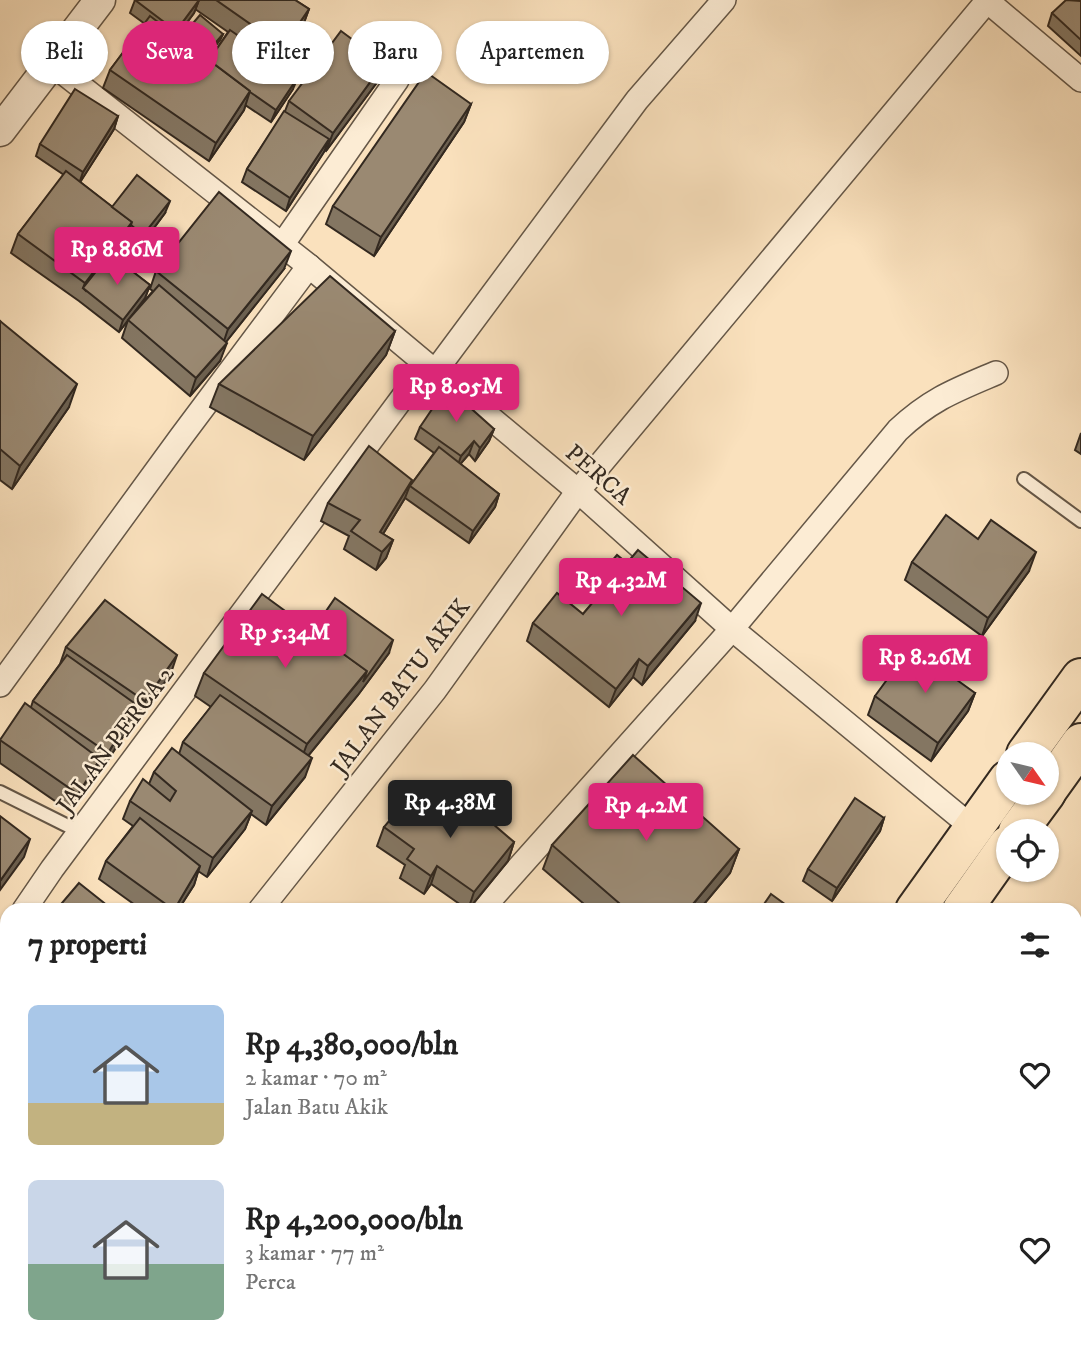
<!DOCTYPE html>
<html lang="id">
<meta charset="utf-8">
<style>
body{margin:0;font-family:"IM FELL DW Pica",serif;background:#f6f6f6;color:#222;height:100vh;display:flex;flex-direction:column;font-size:26px;white-space:nowrap}
*{box-sizing:border-box;margin:0}
p{font-size:23px;color:#767676}
.icon{flex:none;width:38px;height:38px;fill:none;stroke:currentColor;stroke-width:2;stroke-linecap:round;stroke-linejoin:round}
.map{position:relative;flex:1;overflow:hidden}
.drawer{position:absolute;left:0px;top:903px;width:1082px;height:450px;display:flex;flex-direction:column;background:#fff;border-radius:21px 21px 0 0;box-shadow:0 2px 5px #0004}
.drawer>*{flex:none}
.guide{position:absolute;left:21px;top:21px;width:700px;height:63px;display:flex;gap:14px}
.needle{width:46px;rotate:124deg}
.controls{position:absolute;left:996px;top:742px;display:grid;gap:14px}
.controls a{display:grid;place-items:center;width:63px;height:63px;border-radius:50%;background:#fff;box-shadow:0 2px 5px #0004;font-size:35px}
.price{position:absolute;translate:-50% -60px;padding:0 16px;border-radius:7px;background:#db2777;color:#fff;font-size:23px;line-height:46px;filter:drop-shadow(0 2px 4px #0008)}
.price::after{content:'';position:absolute;left:50%;top:42px;width:21px;height:16px;margin-left:-10px;background:inherit;clip-path:polygon(0 0,100% 0,50% 100%)}
.price.selected{background:#222;color:#fff}
ul{padding:0;list-style:none}
li{display:flex;align-items:center;gap:21px;height:175px;padding:0 28px}
li span{display:grid;place-items:center;flex:none;width:196px;height:140px;border-radius:10px;color:#555}
li>.icon{margin-inline-start:auto}
span .icon{width:84px;height:84px;fill:#fffc;stroke-width:1}
li b{font-size:30px}
h2{display:flex;justify-content:space-between;align-items:center;height:84px;padding:0 28px;font-size:30px}
.pill{padding:0 24px;border-radius:32px;background:#fff;box-shadow:0 2px 5px #0004;font-size:24px;line-height:63px}
.pill.selected{background:#db2777;color:#fff}
.map>svg:first-child{display:block}
.lines{fill:none;stroke-linecap:round;stroke-linejoin:round}
.service-casing{stroke:#655747;stroke-width:16}
.minor-casing{stroke:#655747;stroke-width:26}
.tertiary-casing{stroke:#655747;stroke-width:33}
.trunk-casing{stroke:#332920;stroke-width:42}
.service{stroke:#fcecd4;stroke-width:12}
.minor{stroke:#fcecd4;stroke-width:23}
.tertiary{stroke:#fcecd4;stroke-width:30}
.trunk{stroke:#fae1bd;stroke-width:38}
.wall{fill:#847662;stroke:#332920;stroke-width:2}
.shaded-wall{fill:#6c6050;stroke:#332920;stroke-width:2}
.building{fill:#9a8972;stroke:#332920;stroke-width:2}
.labels{text-anchor:middle;dominant-baseline:central;stroke-width:5;stroke-linejoin:round;paint-order:stroke}
.street-label{font-size:24px;fill:#332920;stroke:#fcecd4}
</style>
<div class="map">
<svg width="1081" height="1352" viewBox="0 0 1081 1352">
<rect width="100%" height="100%" fill="#fae1bd"/>
<filter id="stains"><feTurbulence type="fractalNoise" baseFrequency=".00286" numOctaves="4"/><feColorMatrix values="0 0 0 0 .2 0 0 0 0 .09 0 0 0 0 .02 0 0 0 .5 -.17"/></filter>
<radialGradient id="worn" r=".72"><stop offset=".6" stop-color="#630" stop-opacity="0"/><stop offset="1" stop-color="#630" stop-opacity=".3"/></radialGradient>
<g class="lines">
<defs>
<g id="service">
<path d="M1024,479L1081,521"/>
<path d="M0,792L80,832"/>
<path d="M831,1346L835,1348L840,1346"/>
</g>
<g id="minor">
<path d="M986,0L1081,80"/>
<path d="M51,63L309,266L578,491L732,629L973,828"/>
<path d="M282,245L397,80"/>
<path d="M434,373L637,100L724,0"/>
<path d="M0,685L181,437L309,266"/>
<path d="M24,910L52,869L426,366"/>
<path d="M260,910L435,690L578,491L988,0"/>
<path d="M481,910L732,629L898,430C931,399 956,390 996,373"/>
<path d="M0,945L7,935"/>
<path d="M0,1251L7,1242"/>
<path d="M199,1346L208,1352"/>
<path d="M137,1352L141,1346"/>
</g>
<path id="tertiary" d="M0,131L100,0"/>
<g id="trunk">
<path d="M1026,754L1081,678"/>
<path d="M1046,792L1081,743"/>
<path d="M1018,831L1046,793"/>
<path d="M915,910L1008,780"/>
<path d="M962,910L1008,845"/>
<path d="M600,1352L604,1346"/>
<path d="M646,1352L651,1346"/>
</g>
</defs>
<use href="#service" class="service-casing"/>
<use href="#minor" class="minor-casing"/>
<use href="#tertiary" class="tertiary-casing"/>
<use href="#trunk" class="trunk-casing"/>
<use href="#service" class="service"/>
<use href="#minor" class="minor"/>
<use href="#tertiary" class="tertiary"/>
<use href="#trunk" class="trunk"/>
</g>
<g class="wall">
<path d="M135,0H199L194,13L177,36L181,40L182,36L223,34L220,40L206,58L209,60L228,32L195,9L199,0H295L309,9L302,28L278,63L293,89L271,122L245,105L244,110L209,161L103,88L110,70L145,24L130,13Z"/>
<path d="M1081,0V56L1048,26L1052,13Z"/>
<path d="M378,81L326,151L325,150L286,211L242,182L247,169L285,111L289,101Z"/>
<path d="M471,104L464,122L374,256L326,224L333,206Z"/>
<path d="M118,116L114,129L80,182L112,207L165,213L139,248L126,238L113,257L150,285L145,298L119,332L79,301L11,253L18,234L64,175L36,156L40,144Z"/>
<path d="M284,269L226,342L220,361L190,396L122,338L128,320L153,291L150,289L156,271Z"/>
<path d="M0,321L69,407L12,489L0,480Z"/>
<path d="M395,331L386,355L304,460L210,407L219,384Z"/>
<path d="M420,427L494,429L489,441L475,461L469,454L460,464L499,494L495,507L469,543L405,498L383,534L393,540L386,558L376,570L344,549L349,536L321,521L328,503L410,486L434,453L415,439Z"/>
<path d="M1081,433V454L1075,450Z"/>
<path d="M978,539L1029,571L982,636L905,580L912,562Z"/>
<path d="M594,582L695,621L642,685L633,677L609,707L527,641L533,623L583,614L592,604L587,601Z"/>
<path d="M322,617L389,653L358,695L308,756L305,777L266,825L251,814L245,829L207,877L198,871L194,885L178,910H142L99,879L106,861L133,826L123,819L130,801L149,784L154,772L179,754L183,742L211,707L195,696L204,673L324,640L327,636L317,629Z"/>
<path d="M66,647L171,673L139,720L134,716L131,724L101,771L97,768L93,778L71,812L0,763V740L31,707L33,701L60,664Z"/>
<path d="M975,693L968,711L931,761L868,715L875,696Z"/>
<path d="M884,818L880,831L832,901L803,881L808,869Z"/>
<path d="M449,820L514,842L508,861L468,910L431,884L424,894L400,878L405,865L377,846L384,827Z"/>
<path d="M552,845L739,849L730,873L699,910H591L543,869Z"/>
<path d="M7,972V1031L0,1026V981Z"/>
<path d="M1081,1210V1279L1074,1274V1219Z"/>
</g>
<g class="shaded-wall">
<path d="M199,0L194,13L171,44L176,31Z"/>
<path d="M309,9L302,28L276,65L283,47Z"/>
<path d="M223,34L220,40L203,61L205,55Z"/>
<path d="M384,63L378,81L326,151L333,133Z"/>
<path d="M298,77L293,89L271,122L276,110Z"/>
<path d="M250,91L244,110L209,161L216,143Z"/>
<path d="M471,104L464,122L374,256L381,237Z"/>
<path d="M118,116L114,129L79,184L83,172Z"/>
<path d="M329,139L324,152L286,211L290,198Z"/>
<path d="M170,201L165,213L139,248L143,235Z"/>
<path d="M132,222L125,241L86,291L83,288L85,283Z"/>
<path d="M291,251L284,269L222,347L228,329Z"/>
<path d="M150,285L145,298L119,332L123,320Z"/>
<path d="M395,331L386,355L304,460L313,436Z"/>
<path d="M227,343L220,361L190,396L196,378Z"/>
<path d="M77,384L69,407L12,489L20,466Z"/>
<path d="M494,429L489,441L475,461L480,448Z"/>
<path d="M474,441L469,454L457,468L461,456Z"/>
<path d="M412,480L405,498L375,547L380,532Z"/>
<path d="M499,494L495,507L469,543L473,531Z"/>
<path d="M393,540L386,558L376,570L382,552Z"/>
<path d="M1036,552L1029,571L982,636L988,618Z"/>
<path d="M701,603L695,621L642,685L648,666Z"/>
<path d="M393,640L389,653L358,695L298,768L307,744Z"/>
<path d="M177,655L171,673L139,720L145,701Z"/>
<path d="M639,659L633,677L609,707L616,689Z"/>
<path d="M975,693L968,711L931,761L938,743Z"/>
<path d="M137,705L131,724L101,771L108,753Z"/>
<path d="M312,758L305,777L266,825L272,806Z"/>
<path d="M100,759L93,778L71,812L78,794Z"/>
<path d="M252,811L245,829L207,877L213,858Z"/>
<path d="M884,818L880,831L832,901L837,888Z"/>
<path d="M30,839L24,857L0,890V881Z"/>
<path d="M514,842L508,861L468,910L474,892Z"/>
<path d="M739,849L730,873L699,910H688Z"/>
<path d="M200,866L194,885L178,910H174Z"/>
<path d="M437,866L431,884L424,894L431,876Z"/>
<path d="M7,1145V1153L0,1163L1,1154Z"/>
<path d="M1081,1332L1074,1352H1066L1071,1346H1074V1341Z"/>
<path d="M99,1346H102L99,1352H95Z"/>
<path d="M532,1346H537L532,1352H528Z"/>
</g>
<g class="building">
<path d="M135,0H199L176,31Z"/>
<path d="M216,0H295L309,9L283,47Z"/>
<path d="M1066,0L1081,1V40L1052,13Z"/>
<path d="M200,15L223,34L205,55L182,36Z"/>
<path d="M150,16L250,91L216,143L110,70Z"/>
<path d="M230,30L298,77L276,110L250,92V91L209,60Z"/>
<path d="M341,31L384,63L333,133L289,101Z"/>
<path d="M426,72L471,104L381,237L333,206Z"/>
<path d="M75,89L118,116L83,172L40,144Z"/>
<path d="M284,111L329,139L290,198L247,169Z"/>
<path d="M66,171L132,222L85,283L18,234Z"/>
<path d="M137,175L170,201L143,235L131,225L132,222L112,207Z"/>
<path d="M219,192L291,251L228,329L156,271Z"/>
<path d="M110,254L150,285L123,320L83,288Z"/>
<path d="M330,276L395,331L313,436L219,384Z"/>
<path d="M159,285L227,343L196,378L128,320Z"/>
<path d="M0,321L77,384L20,466L0,449Z"/>
<path d="M447,387L494,429L480,448L474,441L461,456L420,427Z"/>
<path d="M369,446L412,480L380,532L393,540L382,552L351,531L360,520L328,503Z"/>
<path d="M439,447L499,494L473,531L410,486Z"/>
<path d="M946,515L978,539L991,520L1036,552L988,618L912,562Z"/>
<path d="M638,550L701,603L648,666L639,659L616,689L533,623L557,593L583,614L603,590L594,582L617,555L627,563Z"/>
<path d="M262,594L367,671L307,744L204,673Z"/>
<path d="M335,598L393,640L363,682L367,671L324,640L335,626L322,617Z"/>
<path d="M105,600L177,655L145,701L66,647Z"/>
<path d="M911,647L975,693L938,743L875,696Z"/>
<path d="M67,655L137,705L108,753L33,701Z"/>
<path d="M220,695L312,758L272,806L183,742Z"/>
<path d="M25,703L100,759L78,794L0,740Z"/>
<path d="M172,748L252,811L213,858L130,801L143,779L170,801L176,791L154,772Z"/>
<path d="M633,755L739,849L688,910H627L552,845Z"/>
<path d="M416,789L449,820L464,799L514,842L474,892L437,866L431,876L407,859L414,849L384,827Z"/>
<path d="M855,798L884,818L837,888L808,869Z"/>
<path d="M0,816L30,839L0,881Z"/>
<path d="M140,818L200,866L174,910L106,861Z"/>
<path d="M79,883L113,910H56Z"/>
<path d="M771,894L793,910H760Z"/>
<path d="M7,972V1007L0,1003V981Z"/>
<path d="M0,1077L7,1083V1145L1,1154Z"/>
<path d="M1081,1210V1263L1074,1259V1219Z"/>
<path d="M1074,1325L1081,1330V1332L1074,1341Z"/>
<path d="M17,1346H99L95,1352H13Z"/>
<path d="M486,1346H532L528,1352H482Z"/>
<path d="M924,1346H1071L1066,1352H919Z"/>
</g>
<g class="labels">
<g class="street-label">
<text transform="translate(598 475) rotate(41)">PERCA</text>
<text transform="translate(401 687) rotate(-53)">JALAN BATU AKIK</text>
<text transform="translate(116 740) rotate(-53)">JALAN PERCA 2</text>
</g>
</g>
<rect width="100%" height="100%" filter="url(#stains)"/>
<rect width="100%" height="100%" fill="url(#worn)"/>
</svg>
<div class="controls">
<a><svg class="needle" viewBox="-14 -14 28 28"><path d="M0-13l5 13h-10z" fill="#e53935"/><path d="M0 13l5-13h-10z" fill="#767676"/></svg></a>
<a><svg class="icon" aria-label="locate" viewBox="0 0 24 24"><circle cx="12" cy="12" r="6"/><path d="M12 2v4M12 18v4M2 12h4M18 12h4"/></svg></a>
</div>
<b class="price" style="left:117px;top:287px">Rp 8.86M</b>
<b class="price" style="left:456px;top:424px">Rp 8.05M</b>
<b class="price" style="left:621px;top:618px">Rp 4.32M</b>
<b class="price" style="left:285px;top:670px">Rp 5.34M</b>
<b class="price" style="left:925px;top:695px">Rp 8.26M</b>
<b class="price selected" style="left:450px;top:840px">Rp 4.38M</b>
<b class="price" style="left:646px;top:843px">Rp 4.2M</b>
<div class="guide">
<a class="pill">Beli</a>
<a class="pill selected">Sewa</a>
<a class="pill">Filter</a>
<a class="pill">Baru</a>
<a class="pill">Apartemen</a>
</div>
<section class="drawer">
<h2>7 properti<svg class="icon" aria-label="filters" viewBox="0 0 24 24"><path d="M4 7h16M4 17h16"/><circle cx="9" cy="7" r="2"/><circle cx="15" cy="17" r="2"/></svg></h2>
<ul>
<li><span style="background:linear-gradient(#a9c7e8 70%,#c2b280 0)"><svg class="icon" aria-label="home" viewBox="0 0 24 24"><path d="M3 11l9-7 9 7M6 9v11h12V9"/></svg></span><div><b>Rp 4,380,000/bln</b><p>2 kamar · 70 m²</p><p>Jalan Batu Akik</p></div><svg class="icon" aria-label="heart" viewBox="0 0 24 24"><path d="M12 20l-8-8c-3-5 5-10 8-4 3-6 11-1 8 4z"/></svg></li>
<li><span style="background:linear-gradient(#c9d6e8 60%,#7fa58c 0)"><svg class="icon" aria-label="home" viewBox="0 0 24 24"><path d="M3 11l9-7 9 7M6 9v11h12V9"/></svg></span><div><b>Rp 4,200,000/bln</b><p>3 kamar · 77 m²</p><p>Perca</p></div><svg class="icon" aria-label="heart" viewBox="0 0 24 24"><path d="M12 20l-8-8c-3-5 5-10 8-4 3-6 11-1 8 4z"/></svg></li>
</ul>
</section>
</div>
